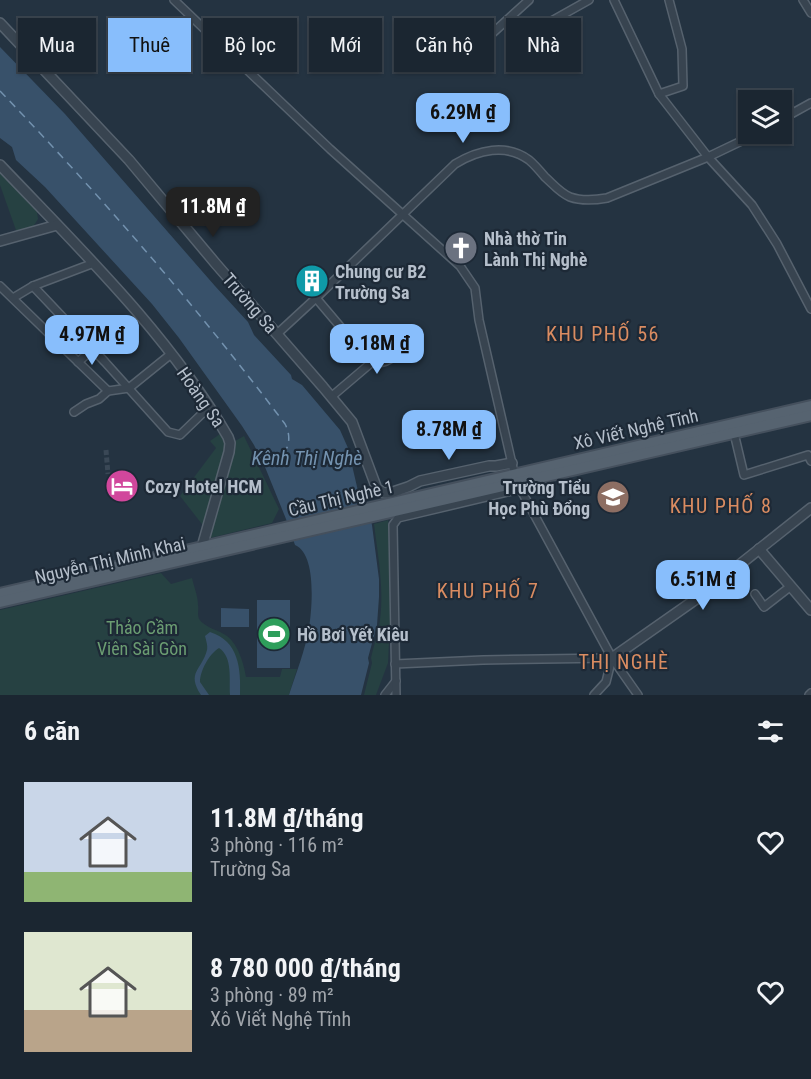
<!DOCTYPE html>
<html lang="vi">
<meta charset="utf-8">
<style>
body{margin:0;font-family:"Roboto Condensed",sans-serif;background:#28323d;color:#f1f3f6;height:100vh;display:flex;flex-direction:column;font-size:22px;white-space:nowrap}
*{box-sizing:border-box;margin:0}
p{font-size:20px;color:#a0a5ab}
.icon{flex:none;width:33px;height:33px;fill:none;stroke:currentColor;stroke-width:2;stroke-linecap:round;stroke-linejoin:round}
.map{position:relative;height:695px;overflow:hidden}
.drawer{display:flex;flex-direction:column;background:#1b2631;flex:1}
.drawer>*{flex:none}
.banner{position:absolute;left:18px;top:18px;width:776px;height:54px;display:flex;gap:12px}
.tools{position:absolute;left:738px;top:90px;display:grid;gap:12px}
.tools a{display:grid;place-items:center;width:54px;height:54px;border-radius:0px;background:#1b2631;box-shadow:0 2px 4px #0004,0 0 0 2px #39434d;font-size:30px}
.price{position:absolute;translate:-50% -51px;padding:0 14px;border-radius:12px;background:#88befc;color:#111;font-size:20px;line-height:39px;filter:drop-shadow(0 2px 3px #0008)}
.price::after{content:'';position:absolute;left:50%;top:36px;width:18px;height:14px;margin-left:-9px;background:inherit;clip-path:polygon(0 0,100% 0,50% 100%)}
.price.current{background:#222;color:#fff}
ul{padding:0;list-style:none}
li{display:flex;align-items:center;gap:18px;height:150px;padding:0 24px}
li span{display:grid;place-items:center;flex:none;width:168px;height:120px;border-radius:0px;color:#555}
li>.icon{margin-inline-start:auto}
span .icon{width:72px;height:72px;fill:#fffc;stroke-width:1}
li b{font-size:26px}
h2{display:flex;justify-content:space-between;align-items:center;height:72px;padding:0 24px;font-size:26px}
.tag{padding:0 21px;border-radius:0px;background:#1b2631;box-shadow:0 2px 4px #0004,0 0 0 2px #39434d;font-size:21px;line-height:54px}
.tag.current{background:#88befc;color:#111}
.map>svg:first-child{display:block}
.green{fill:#264142}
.water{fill:#38516a}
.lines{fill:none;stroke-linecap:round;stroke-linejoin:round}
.ferry{stroke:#7392af;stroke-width:1.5;stroke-dasharray:8 6;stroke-linecap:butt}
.pedestrian-tunnel{stroke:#3a4856;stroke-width:5;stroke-dasharray:5 2.5;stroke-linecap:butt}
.minor-casing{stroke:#56626e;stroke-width:10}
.tertiary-casing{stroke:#56626e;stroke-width:12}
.primary-casing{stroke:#45505d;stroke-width:14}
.minor{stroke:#384450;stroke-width:7}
.tertiary{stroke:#384450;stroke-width:9}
.primary{stroke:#566370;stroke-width:10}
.labels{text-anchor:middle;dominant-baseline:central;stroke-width:4.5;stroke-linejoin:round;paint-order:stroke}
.poi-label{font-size:18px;font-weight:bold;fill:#b5bfcb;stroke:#1d2936;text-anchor:start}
.street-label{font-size:18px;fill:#b5bfcb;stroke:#1d2936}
.park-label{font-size:18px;fill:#6b9d72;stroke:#1d2936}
.neighbourhood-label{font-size:20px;letter-spacing:1.5px;fill:#da8c61;stroke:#1d2936}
.water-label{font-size:20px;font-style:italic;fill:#7392af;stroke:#1d2936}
</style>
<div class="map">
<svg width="811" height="695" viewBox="0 0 811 695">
<rect width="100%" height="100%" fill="#243341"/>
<g class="green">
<path d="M0,171L37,212L38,219L31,230L17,233L0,185Z"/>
<path d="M220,434L227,446L205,528L180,496L216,448L210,441Z"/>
<path d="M244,436L279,509L272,523L210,538L235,441Z"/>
<path d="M388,520L391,536V600L388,663L376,695H364L372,663L371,658C373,648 377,637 379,627C385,592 378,557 374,524Z"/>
<path d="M161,573L171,584L192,578C194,587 198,596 198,605C199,610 197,614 199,619C205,628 219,630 227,636C238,644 244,664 246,677H280L282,669H297L289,695H0V610Z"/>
</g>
<g class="water">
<path d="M0,47L65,114L215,286L248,322L254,335L291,375L292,379L302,385L340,430L348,448L358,491L365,500L372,525L379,579V597L377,625L368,658L369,663L361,695H289C296,673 305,651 309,628C312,609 317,554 295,545L286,519L265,467L254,445L242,426L179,338L152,304L45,187L16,160L12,147L0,138Z"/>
<rect x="257" y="600" width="33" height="68"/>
<path d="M221,608L249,609V627H221Z"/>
<path d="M210,632C239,641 241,669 240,695H230C229,680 233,657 219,648C209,654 200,671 200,682L209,695H201C186,672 202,670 207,650C208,646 206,640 205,636Z"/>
</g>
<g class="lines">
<path class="ferry" d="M0,91C101,196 197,307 285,424C293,439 288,454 273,463"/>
<path class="pedestrian-tunnel" d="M106,450L108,474"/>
<defs>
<g id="minor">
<path d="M174,0L330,149L460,266L475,288L479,320L513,468"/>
<path d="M614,0L659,94L708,157L752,205L777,244L811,309"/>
<path d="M803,0L811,13"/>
<path d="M530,33L589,0"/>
<path d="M474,50L529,0"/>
<path d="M659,94L683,86L682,49L669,0"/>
<path d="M782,119L811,103"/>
<path d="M0,286L108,391"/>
<path d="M33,286L105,362L168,432L180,435L209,407"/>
<path d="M13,298L33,286L94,263"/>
<path d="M316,298L371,363L331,397"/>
<path d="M277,334L316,298L455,164C478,150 506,143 529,160C535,165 540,171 545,177C553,184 560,193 570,197C581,201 596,200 607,198L708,157L756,134"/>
<path d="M53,337L68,323"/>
<path d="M78,362L93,349"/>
<path d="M371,363C388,364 393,358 403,345L394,334"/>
<path d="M74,412L86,404L99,399L108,391L129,388L171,354"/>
<path d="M734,433L744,475L808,455L811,461"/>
<path d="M516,481L612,658L638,695"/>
<path d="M755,594L764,607L791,586"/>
<path d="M395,664L483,660L612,658"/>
<path d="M385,695L396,681"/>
<path d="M396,695L393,525L398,518L512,491L517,483"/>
<path d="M594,695L606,682L612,658"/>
<path d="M809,695L811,693"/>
</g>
<g id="tertiary">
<path d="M0,23L129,160L216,264L323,387L352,422L377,489L384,493L393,492L408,487L420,481L489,466H496L512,463"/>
<path d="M0,165C81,250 169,335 228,437L230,443L229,452L202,547"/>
<path d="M0,241L57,225"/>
<path d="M759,549L811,610"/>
<path d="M612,658L699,597L811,508"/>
</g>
<g id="primary">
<path d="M0,594L811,406"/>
<path d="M0,602L811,415"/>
</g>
</defs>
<use href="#minor" class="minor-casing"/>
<use href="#tertiary" class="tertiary-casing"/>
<use href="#primary" class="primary-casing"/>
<use href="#minor" class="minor"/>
<use href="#tertiary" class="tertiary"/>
<use href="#primary" class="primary"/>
</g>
<defs>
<symbol id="church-disc" viewBox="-11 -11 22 22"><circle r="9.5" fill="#6b7280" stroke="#1d2936"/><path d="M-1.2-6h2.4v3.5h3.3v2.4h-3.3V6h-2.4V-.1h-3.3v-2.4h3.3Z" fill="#fff"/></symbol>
<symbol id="building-disc" viewBox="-11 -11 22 22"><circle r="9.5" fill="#0f9aa8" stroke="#1d2936"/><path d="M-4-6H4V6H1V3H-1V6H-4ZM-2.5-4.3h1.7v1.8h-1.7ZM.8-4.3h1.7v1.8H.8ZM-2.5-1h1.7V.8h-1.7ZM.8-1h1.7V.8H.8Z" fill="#fff"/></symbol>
<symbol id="hotel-disc" viewBox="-11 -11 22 22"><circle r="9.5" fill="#d1479c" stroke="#1d2936"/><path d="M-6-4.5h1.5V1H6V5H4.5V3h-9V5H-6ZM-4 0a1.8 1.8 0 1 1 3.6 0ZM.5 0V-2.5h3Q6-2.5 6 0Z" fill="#fff"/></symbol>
<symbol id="school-disc" viewBox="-11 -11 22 22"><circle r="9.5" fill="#8d6e63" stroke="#1d2936"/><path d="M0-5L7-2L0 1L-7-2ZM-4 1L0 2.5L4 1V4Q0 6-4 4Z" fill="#fff"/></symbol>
<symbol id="stadium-disc" viewBox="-11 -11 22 22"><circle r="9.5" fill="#2e9e5b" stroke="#1d2936"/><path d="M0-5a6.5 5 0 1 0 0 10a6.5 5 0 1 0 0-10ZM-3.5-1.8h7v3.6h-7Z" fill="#fff"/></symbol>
</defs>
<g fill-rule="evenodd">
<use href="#church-disc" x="442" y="229" width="38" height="38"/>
<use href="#building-disc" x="293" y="262" width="38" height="38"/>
<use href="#hotel-disc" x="103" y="467" width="38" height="38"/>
<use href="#school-disc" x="594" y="478" width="38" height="38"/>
<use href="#stadium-disc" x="255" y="615" width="38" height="38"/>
</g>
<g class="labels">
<g class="poi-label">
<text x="484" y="238">Nhà thờ Tin<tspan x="484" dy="21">Lành Thị Nghè</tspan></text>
<text x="335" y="271">Chung cư B2<tspan x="335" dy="21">Trường Sa</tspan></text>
<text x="145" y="486">Cozy Hotel HCM</text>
<text x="590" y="487" text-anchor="end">Trường Tiểu<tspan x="590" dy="21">Học Phù Đổng</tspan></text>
<text x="297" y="634">Hồ Bơi Yết Kiêu</text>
</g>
<g class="street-label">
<text transform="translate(250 303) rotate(49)">Trường Sa</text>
<text transform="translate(201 397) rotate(55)">Hoàng Sa</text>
<text transform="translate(636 429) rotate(-13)">Xô Viết Nghệ Tĩnh</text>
<text transform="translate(341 498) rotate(-13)">Cầu Thị Nghè 1</text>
<text transform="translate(110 560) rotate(-13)">Nguyễn Thị Minh Khai</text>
</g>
<g class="park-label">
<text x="142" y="627">Thảo Cầm<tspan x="142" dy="21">Viên Sài Gòn</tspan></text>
</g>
<g class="neighbourhood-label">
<text x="603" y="334">KHU PHỐ 56</text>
<text x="721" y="506">KHU PHỐ 8</text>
<text x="488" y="591">KHU PHỐ 7</text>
<text x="624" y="662">THỊ NGHÈ</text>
</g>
<g class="water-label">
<text x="307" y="458">Kênh Thị Nghè</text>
</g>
</g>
</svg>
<div class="tools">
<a><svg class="icon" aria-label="layers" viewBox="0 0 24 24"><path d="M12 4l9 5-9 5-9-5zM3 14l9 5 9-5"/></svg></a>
</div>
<b class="price" style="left:463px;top:144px">6.29M ₫</b>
<b class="price current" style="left:213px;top:238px">11.8M ₫</b>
<b class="price" style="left:92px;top:366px">4.97M ₫</b>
<b class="price" style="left:377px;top:375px">9.18M ₫</b>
<b class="price" style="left:449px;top:461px">8.78M ₫</b>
<b class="price" style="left:703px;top:611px">6.51M ₫</b>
<div class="banner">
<a class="tag">Mua</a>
<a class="tag current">Thuê</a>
<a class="tag">Bộ lọc</a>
<a class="tag">Mới</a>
<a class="tag">Căn hộ</a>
<a class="tag">Nhà</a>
</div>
</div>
<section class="drawer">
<h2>6 căn<svg class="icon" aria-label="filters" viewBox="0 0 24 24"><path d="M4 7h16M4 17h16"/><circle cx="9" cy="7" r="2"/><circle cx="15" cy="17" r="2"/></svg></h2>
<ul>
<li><span style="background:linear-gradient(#c9d6e8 75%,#8fb573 0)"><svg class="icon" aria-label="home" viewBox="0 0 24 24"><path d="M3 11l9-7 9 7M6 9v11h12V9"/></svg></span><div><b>11.8M ₫/tháng</b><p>3 phòng · 116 m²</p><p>Trường Sa</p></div><svg class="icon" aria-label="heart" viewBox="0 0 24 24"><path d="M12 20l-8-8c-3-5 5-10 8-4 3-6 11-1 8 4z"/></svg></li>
<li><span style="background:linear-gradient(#dfe7d0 65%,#b9a48a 0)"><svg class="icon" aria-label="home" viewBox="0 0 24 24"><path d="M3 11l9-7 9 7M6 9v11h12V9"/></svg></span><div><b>8 780 000 ₫/tháng</b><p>3 phòng · 89 m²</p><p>Xô Viết Nghệ Tĩnh</p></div><svg class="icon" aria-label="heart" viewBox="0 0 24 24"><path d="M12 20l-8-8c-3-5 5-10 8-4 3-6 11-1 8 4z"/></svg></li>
</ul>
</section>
